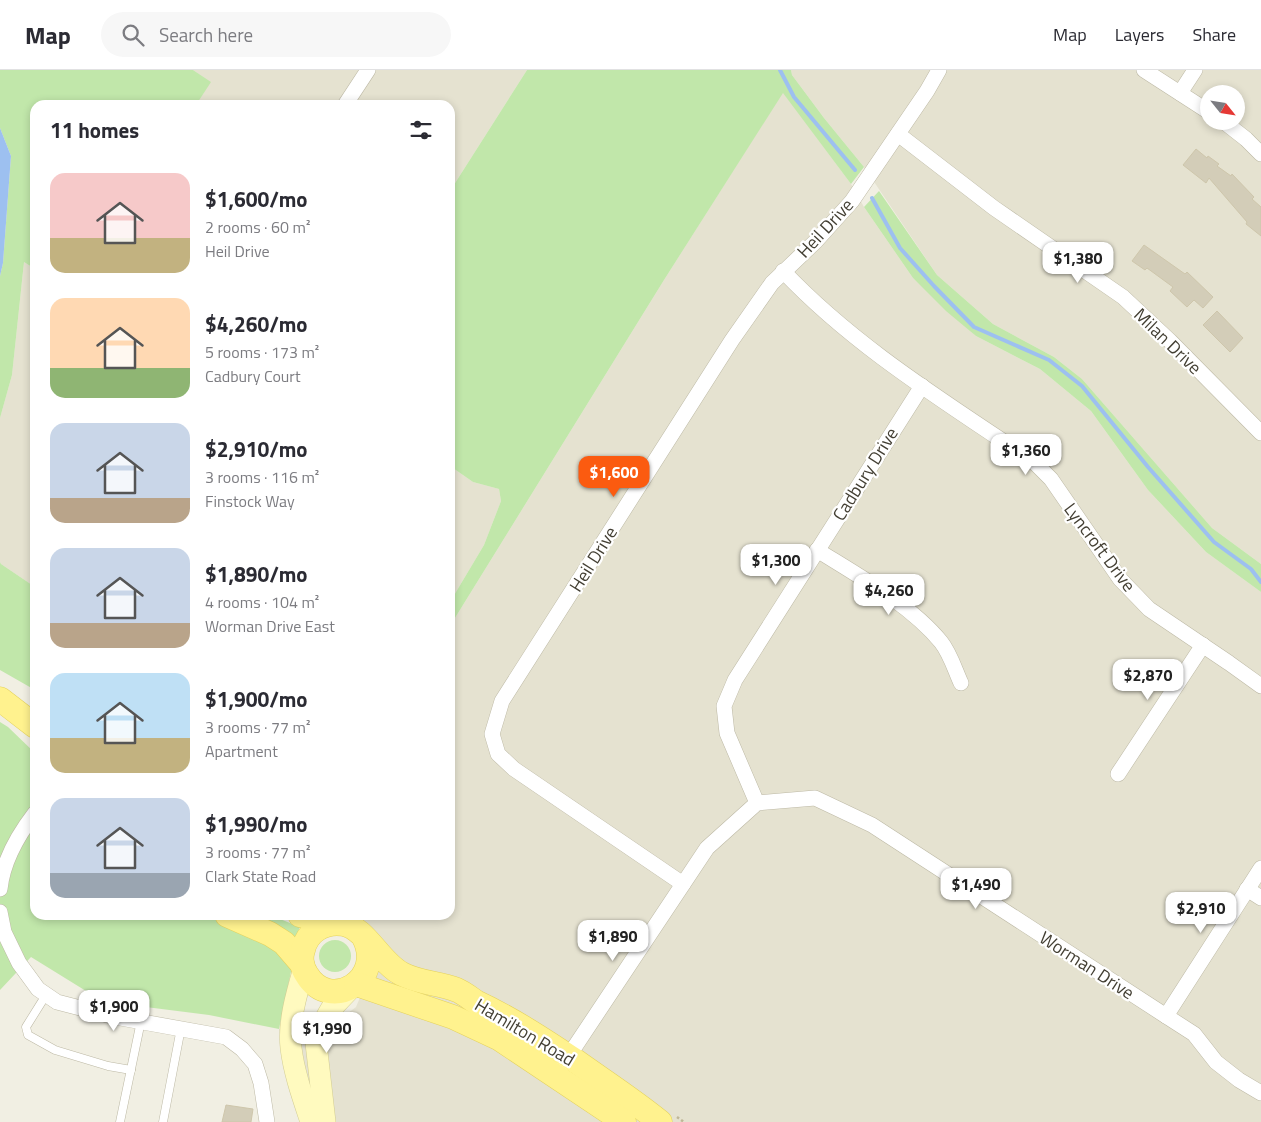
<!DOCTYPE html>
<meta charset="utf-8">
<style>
body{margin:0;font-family:"Titillium Web",sans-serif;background:#f7f7f7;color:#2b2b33;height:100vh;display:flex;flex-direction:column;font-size:19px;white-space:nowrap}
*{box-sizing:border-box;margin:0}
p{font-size:16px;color:#7c7c81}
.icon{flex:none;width:28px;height:28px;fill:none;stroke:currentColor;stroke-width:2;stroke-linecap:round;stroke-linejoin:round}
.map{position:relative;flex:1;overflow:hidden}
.drawer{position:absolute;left:30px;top:30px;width:425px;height:820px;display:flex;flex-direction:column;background:#fff;border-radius:15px;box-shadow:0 2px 8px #0003}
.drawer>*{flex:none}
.needle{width:32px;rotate:120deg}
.buttons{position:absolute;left:1200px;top:15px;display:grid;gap:10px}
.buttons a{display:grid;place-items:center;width:45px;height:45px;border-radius:50%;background:#fff;box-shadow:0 2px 8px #0003;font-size:25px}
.price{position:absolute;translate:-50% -42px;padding:0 11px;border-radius:10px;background:#fff;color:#222;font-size:16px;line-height:32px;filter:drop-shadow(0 1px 2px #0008)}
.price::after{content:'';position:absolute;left:50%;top:30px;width:15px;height:11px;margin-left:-8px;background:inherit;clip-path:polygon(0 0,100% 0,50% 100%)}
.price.on{background:#fb5b10;color:#fff}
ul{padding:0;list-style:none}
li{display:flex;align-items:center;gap:15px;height:125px;padding:0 20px}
li span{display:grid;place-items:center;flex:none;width:140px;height:100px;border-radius:15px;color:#555}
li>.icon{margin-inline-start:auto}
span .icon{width:60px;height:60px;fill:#fffc;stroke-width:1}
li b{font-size:21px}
h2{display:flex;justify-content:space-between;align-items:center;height:60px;padding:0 20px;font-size:21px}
header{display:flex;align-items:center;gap:30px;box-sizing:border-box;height:70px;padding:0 25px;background:#fff;border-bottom:1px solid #e1e1e2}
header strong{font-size:24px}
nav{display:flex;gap:28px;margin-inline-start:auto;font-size:18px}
.search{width:350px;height:45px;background:#f7f7f7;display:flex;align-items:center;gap:12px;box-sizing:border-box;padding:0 18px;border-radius:28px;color:#7c7c81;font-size:19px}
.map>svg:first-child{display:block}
.residential{fill:#e5e2d0;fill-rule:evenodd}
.green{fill:#c1e7aa}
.water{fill:#9dc0f0}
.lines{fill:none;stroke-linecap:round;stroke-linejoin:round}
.stream{stroke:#9dc0f0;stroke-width:4}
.building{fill:#d3cdb8;stroke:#cec6ab}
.service-casing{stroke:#bdb9a5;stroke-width:9}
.minor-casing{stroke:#bdb9a5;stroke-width:16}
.secondary-casing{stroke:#d2cc92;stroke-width:22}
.primary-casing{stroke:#e4d25e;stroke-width:25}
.path{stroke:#bfb796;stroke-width:2.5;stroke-dasharray:2.5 2.5;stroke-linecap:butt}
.service{stroke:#fff;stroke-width:8}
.minor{stroke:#fff;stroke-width:15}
.secondary{stroke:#fffabf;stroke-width:21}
.primary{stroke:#fff28e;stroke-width:24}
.labels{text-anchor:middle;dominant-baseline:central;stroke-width:4.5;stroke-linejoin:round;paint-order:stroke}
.street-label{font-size:18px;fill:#433f33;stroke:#fff}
</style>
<header>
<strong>Map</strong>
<div class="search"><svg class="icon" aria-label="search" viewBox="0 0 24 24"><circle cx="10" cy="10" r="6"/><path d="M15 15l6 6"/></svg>Search here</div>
<nav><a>Map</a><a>Layers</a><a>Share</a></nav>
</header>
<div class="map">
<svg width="1261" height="1052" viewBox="0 0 1261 1052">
<rect width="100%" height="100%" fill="#f1efe3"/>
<g class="residential">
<path d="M193,0H527L450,121V35H196L210,12Z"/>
<path d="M791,0H1261V494L1212,458L1082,309L1054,287L993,254L937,205L864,97L824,48L792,5ZM1209,24H1236V51H1209Z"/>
<path d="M783,22L851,114L864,137L913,208L976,266L1040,299L1091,341L1148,420L1206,482L1261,522V1052H304L286,1003L279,959L323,962L356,937L380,880L351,845H450V556L664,210Z"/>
<path d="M24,192L35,199V517L1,494L0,492V348L12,305Z"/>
<path d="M450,396L473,412L499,419L501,431L484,475L450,532Z"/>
</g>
<g class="green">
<path d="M0,0H193L211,12L196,35H35V199L24,192L12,305L0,348V206L3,193L11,86L0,58Z"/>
<path d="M527,0H791L792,5L824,48L864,97L851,114L783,23L664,210L450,556V532L484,475L501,431L499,419L473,412L450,396V121Z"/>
<path d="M879,121L937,205L993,254L1054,287L1082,309L1212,458L1261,494V522L1206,482L1148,420L1091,341L1040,299L976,266L946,241L913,208L864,137Z"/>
<path d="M0,492L1,494L35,517V620L0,600Z"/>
<path d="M0,652L8,657L35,683V845H212L222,852L270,873L292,897L279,959L209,945L122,934L86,921L31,887L0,920Z"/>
<path d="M254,845H270L300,857L295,869L286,860Z"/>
<circle cx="335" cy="886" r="16"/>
</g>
<path class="water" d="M0,58L11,86L3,193L0,206Z"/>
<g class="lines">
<g class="stream">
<path d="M780,0L794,27L855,100"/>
<path d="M872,128L900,178L934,216L974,257L1049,290L1082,316L1148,397L1214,472L1251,499L1261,512"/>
</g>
</g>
<g class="building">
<path d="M1196,79L1207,88L1208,86L1219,94L1217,96L1231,106L1232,104L1254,127L1252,129L1261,137V166L1246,154L1247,152L1209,108L1206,113L1183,95Z"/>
<path d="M1144,175L1185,204L1187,202L1213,227L1203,238L1194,230L1187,237L1170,221L1173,217L1147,198L1145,200L1132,191Z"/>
<path d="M1217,241L1243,268L1230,282L1203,255Z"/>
<path d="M226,1035L253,1039L251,1052H222Z"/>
</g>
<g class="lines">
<defs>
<g id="service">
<path d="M46,925L26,957L28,965L55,980L108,996L131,1000"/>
<path d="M120,1052L141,951"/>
<path d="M163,1052L181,958"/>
</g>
<g id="minor">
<path d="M1144,0L1209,42"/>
<path d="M1180,23L1195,0"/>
<path d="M345,35L368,0"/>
<path d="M1223,51L1246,69L1261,84"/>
<path d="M898,64L994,138L1123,227L1170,271L1261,363"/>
<path d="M783,201C856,278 947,333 1034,392L1051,409L1120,509L1149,539L1229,593L1261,616"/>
<path d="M817,480C857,505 911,535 941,572C950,583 955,600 961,613"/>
<path d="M1118,704L1203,575"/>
<path d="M757,733L727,663L724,636L735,610L922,316"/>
<path d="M683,814L514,699L498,684L492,664L502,631L732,270L772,213L816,171L852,131L927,21L939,0"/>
<path d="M0,819C3,791 18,765 35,743"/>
<path d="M1247,819L1261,828"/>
<path d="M0,842L4,862L19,893L38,919L57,932L115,947L226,967L242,979L255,994L261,1013L267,1052"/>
<path d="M1166,946L1261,798"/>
<path d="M564,993L707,778L757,733L815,728L872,755L1166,946L1194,964L1216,992L1239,1010L1261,1023"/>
</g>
<g id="secondary">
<path d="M304,898C297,922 288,952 291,978C294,1003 303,1028 311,1052"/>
<path d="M325,1052L316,973L319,960L331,939L352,917"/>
</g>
<g id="primary">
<path d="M0,629L35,656"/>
<path d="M227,845L270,864L284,873L302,894"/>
<path d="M300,845L333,853"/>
<path d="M363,866C387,909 330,943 307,905C302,898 300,888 303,880C307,862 324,851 343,854C366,858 380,893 402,904C419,913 439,913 457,920C464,923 470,928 476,932C512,949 544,970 577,992C605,1012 633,1030 660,1052"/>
<path d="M356,914L453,947L500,969L624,1052"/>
</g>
</defs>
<use href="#service" class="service-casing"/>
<use href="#minor" class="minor-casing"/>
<use href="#secondary" class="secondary-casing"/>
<use href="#primary" class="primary-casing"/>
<path class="path" d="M677,1047L684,1052"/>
<use href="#service" class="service"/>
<use href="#minor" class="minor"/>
<use href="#secondary" class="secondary"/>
<use href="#primary" class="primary"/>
</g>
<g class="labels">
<g class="street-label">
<text transform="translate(825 158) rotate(-47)">Heil Drive</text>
<text transform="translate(1168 271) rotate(44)">Milan Drive</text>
<text transform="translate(865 404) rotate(-58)">Cadbury Drive</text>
<text transform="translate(1100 477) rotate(53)">Lyncroft Drive</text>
<text transform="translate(593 489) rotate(-58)">Heil Drive</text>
<text transform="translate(1087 895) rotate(33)">Worman Drive</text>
<text transform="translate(525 962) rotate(31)">Hamilton Road</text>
</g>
</g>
</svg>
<div class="buttons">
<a><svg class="needle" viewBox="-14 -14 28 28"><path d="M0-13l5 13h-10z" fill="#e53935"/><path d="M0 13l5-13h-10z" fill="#7c7c81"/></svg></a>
</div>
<b class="price" style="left:1078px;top:214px">$1,380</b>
<b class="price" style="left:1026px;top:406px">$1,360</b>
<b class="price on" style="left:614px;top:428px">$1,600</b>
<b class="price" style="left:776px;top:516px">$1,300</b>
<b class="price" style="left:889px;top:546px">$4,260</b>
<b class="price" style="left:1148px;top:631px">$2,870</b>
<b class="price" style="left:976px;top:840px">$1,490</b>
<b class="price" style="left:1201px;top:864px">$2,910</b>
<b class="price" style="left:613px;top:892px">$1,890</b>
<b class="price" style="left:114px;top:962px">$1,900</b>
<b class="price" style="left:327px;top:984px">$1,990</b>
<section class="drawer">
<h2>11 homes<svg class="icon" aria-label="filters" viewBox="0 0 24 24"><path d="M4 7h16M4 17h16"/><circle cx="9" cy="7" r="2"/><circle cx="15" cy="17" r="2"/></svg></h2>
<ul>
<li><span style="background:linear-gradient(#f6c9c9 65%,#c2b280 0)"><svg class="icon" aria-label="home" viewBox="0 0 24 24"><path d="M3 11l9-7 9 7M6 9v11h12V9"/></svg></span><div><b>$1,600/mo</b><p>2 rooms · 60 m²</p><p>Heil Drive</p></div></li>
<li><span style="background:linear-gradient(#ffd9b3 70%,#8fb573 0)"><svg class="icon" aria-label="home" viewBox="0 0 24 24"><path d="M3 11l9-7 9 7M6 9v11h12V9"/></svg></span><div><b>$4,260/mo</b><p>5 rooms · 173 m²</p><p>Cadbury Court</p></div></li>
<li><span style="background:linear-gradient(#c9d6e8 75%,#b9a48a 0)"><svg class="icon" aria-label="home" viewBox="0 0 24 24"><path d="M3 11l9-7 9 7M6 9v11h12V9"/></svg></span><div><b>$2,910/mo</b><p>3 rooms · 116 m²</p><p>Finstock Way</p></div></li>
<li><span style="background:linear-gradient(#c9d6e8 75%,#b9a48a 0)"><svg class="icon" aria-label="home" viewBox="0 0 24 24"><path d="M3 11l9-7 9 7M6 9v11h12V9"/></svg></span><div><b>$1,890/mo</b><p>4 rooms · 104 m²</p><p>Worman Drive East</p></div></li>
<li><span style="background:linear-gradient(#bfe0f5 65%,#c2b280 0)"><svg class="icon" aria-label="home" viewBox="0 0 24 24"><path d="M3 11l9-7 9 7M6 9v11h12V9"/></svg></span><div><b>$1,900/mo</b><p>3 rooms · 77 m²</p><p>Apartment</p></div></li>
<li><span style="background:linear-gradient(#c9d6e8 75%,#9aa5b1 0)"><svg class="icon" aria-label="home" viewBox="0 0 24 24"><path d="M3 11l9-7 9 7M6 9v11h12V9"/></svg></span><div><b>$1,990/mo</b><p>3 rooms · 77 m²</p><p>Clark State Road</p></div></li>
</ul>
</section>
</div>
